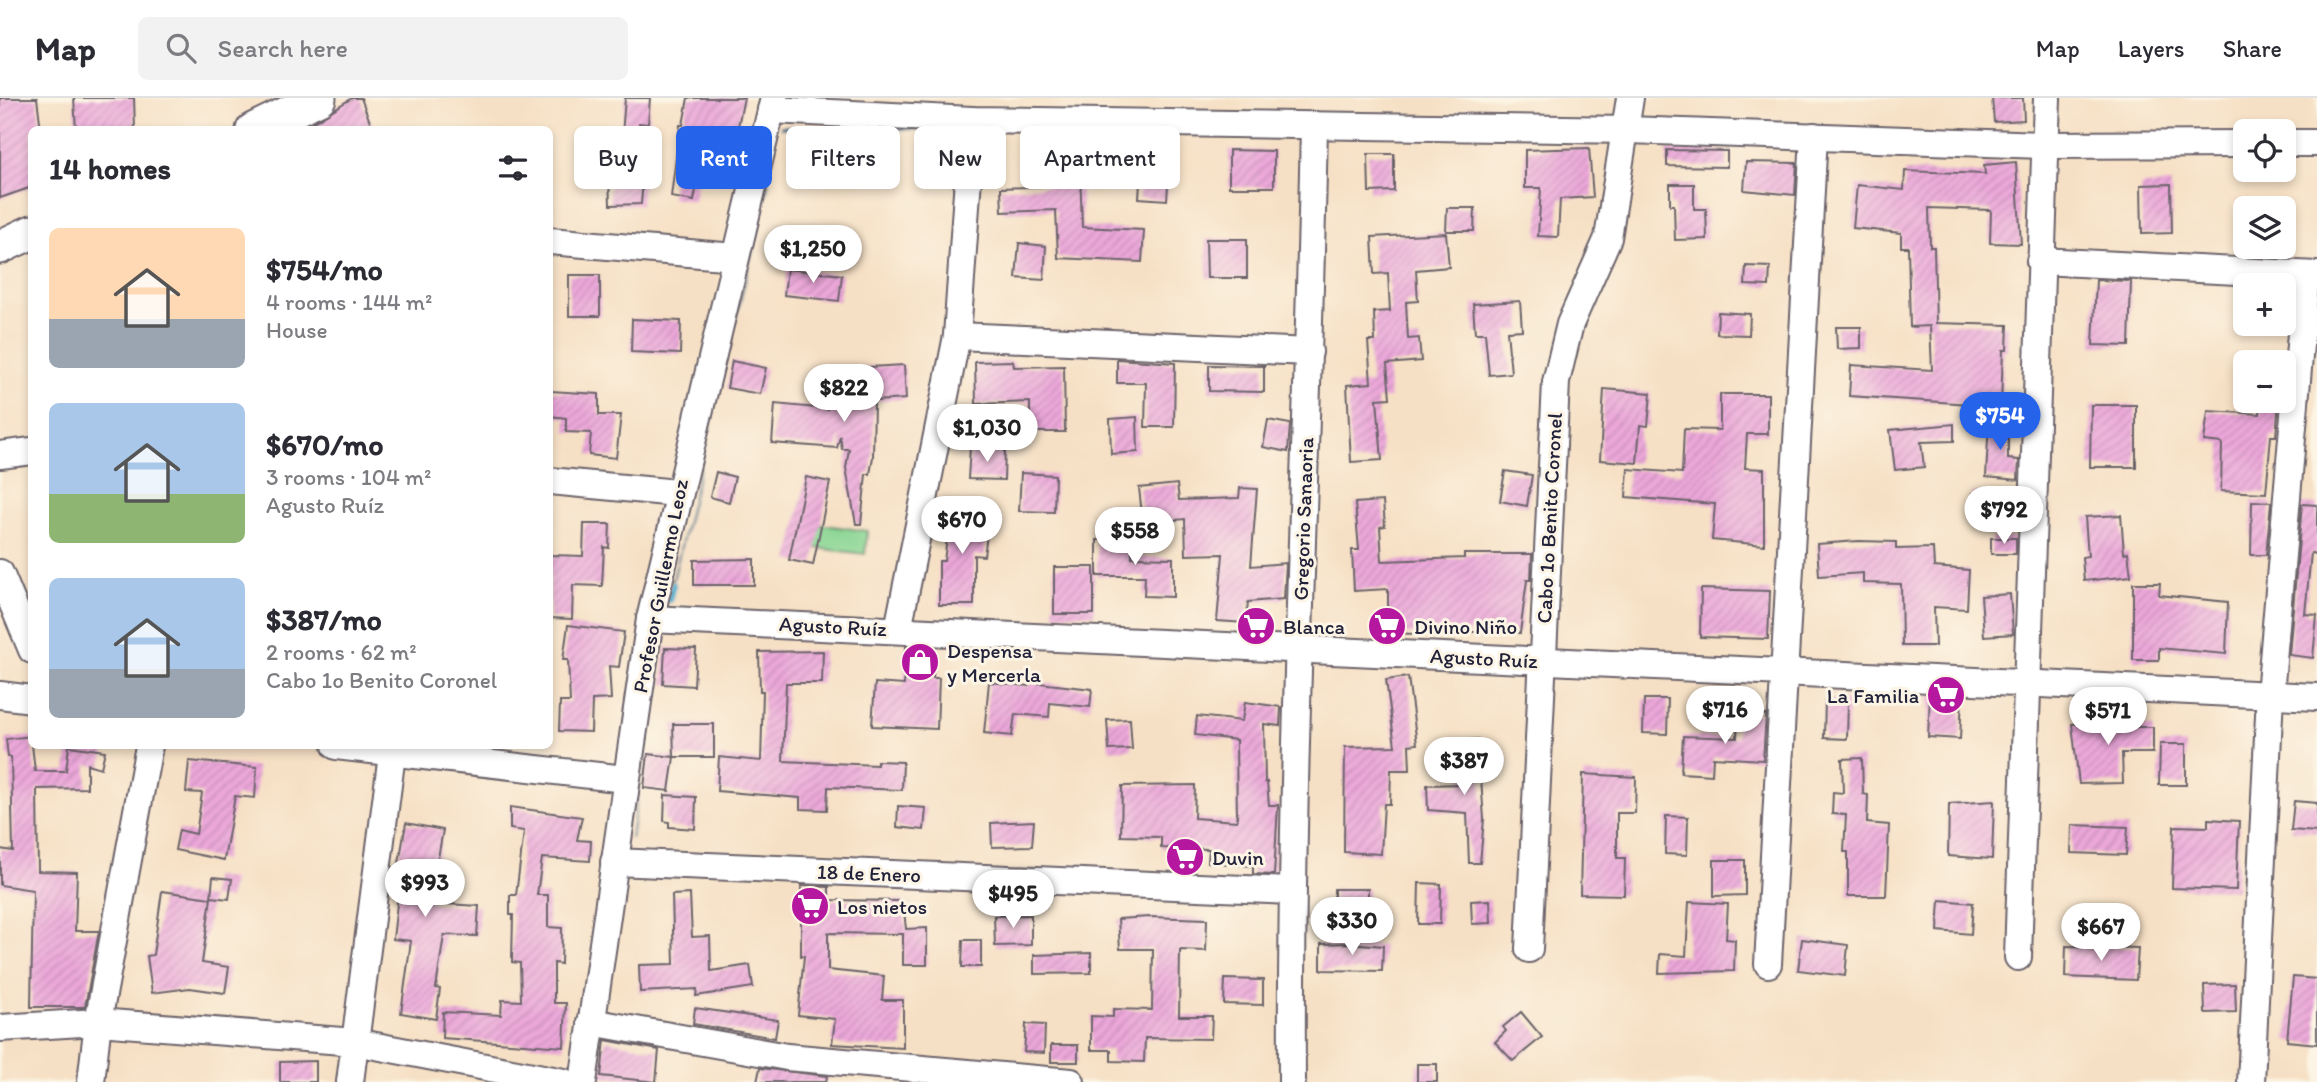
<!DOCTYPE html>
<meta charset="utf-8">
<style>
body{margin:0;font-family:Itim,sans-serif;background:#f2f2f3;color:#2b2b33;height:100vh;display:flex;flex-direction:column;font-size:26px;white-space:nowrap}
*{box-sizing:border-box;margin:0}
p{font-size:23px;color:#7c7c81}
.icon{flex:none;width:38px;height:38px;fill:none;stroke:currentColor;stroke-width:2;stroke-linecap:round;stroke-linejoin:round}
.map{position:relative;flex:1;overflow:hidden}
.panel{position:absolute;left:28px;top:28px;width:525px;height:623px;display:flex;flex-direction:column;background:#fff;border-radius:10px;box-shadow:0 4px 10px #0003}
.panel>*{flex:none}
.banner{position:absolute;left:574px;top:28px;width:665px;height:63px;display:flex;gap:14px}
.buttons{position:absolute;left:2233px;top:21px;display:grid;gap:14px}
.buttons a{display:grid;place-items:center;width:63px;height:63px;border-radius:10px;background:#fff;box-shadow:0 4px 10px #0003;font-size:35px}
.price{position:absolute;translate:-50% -60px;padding:0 16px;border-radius:24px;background:#fff;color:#222;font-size:23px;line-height:46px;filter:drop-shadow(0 2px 4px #0008)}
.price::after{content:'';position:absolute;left:50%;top:42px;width:21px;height:16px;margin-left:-10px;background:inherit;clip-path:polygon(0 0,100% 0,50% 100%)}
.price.current{background:#2563eb;color:#fff}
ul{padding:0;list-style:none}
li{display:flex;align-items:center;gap:21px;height:175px;padding:0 21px}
li span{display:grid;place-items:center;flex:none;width:196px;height:140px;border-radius:10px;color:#555}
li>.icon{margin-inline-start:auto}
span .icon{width:84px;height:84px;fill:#fffc;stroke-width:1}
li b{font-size:30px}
h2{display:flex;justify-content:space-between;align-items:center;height:84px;padding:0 21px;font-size:30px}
.pill{padding:0 24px;border-radius:10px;background:#fff;box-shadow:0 4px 10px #0003;font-size:24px;line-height:63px}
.pill.current{background:#2563eb;color:#fff}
header{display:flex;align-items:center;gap:42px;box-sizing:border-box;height:98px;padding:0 35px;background:#fff;border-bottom:2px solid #e1e1e2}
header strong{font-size:33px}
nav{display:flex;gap:38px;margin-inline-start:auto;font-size:24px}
.search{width:490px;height:63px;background:#f2f2f3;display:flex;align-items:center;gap:18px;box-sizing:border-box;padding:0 24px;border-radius:10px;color:#7c7c81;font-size:26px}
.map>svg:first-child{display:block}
.pitch{fill:#88d593;stroke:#557c67;stroke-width:2}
.water{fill:#51aecf;stroke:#3a6885;stroke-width:2}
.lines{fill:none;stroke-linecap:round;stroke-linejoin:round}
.stream{stroke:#51aecf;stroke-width:6}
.building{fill:url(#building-hatch)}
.minor-casing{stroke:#6c646b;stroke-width:30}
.major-casing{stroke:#6c646b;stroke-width:37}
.minor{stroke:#fff;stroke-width:26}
.major{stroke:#fff;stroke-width:33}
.labels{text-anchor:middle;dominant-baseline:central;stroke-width:6;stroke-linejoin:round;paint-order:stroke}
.street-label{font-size:21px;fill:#22223b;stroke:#fcf5e5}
.poi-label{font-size:21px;fill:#22223b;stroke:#fcf5e5;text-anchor:start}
</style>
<header>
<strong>Map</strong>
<div class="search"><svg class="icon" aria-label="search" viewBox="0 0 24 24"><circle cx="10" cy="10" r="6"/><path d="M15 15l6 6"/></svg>Search here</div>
<nav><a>Map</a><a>Layers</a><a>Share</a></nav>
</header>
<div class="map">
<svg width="2317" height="984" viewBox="0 0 2317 984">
<defs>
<pattern id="building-hatch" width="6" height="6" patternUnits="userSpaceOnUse" patternTransform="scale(1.75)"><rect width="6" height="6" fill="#eba7d9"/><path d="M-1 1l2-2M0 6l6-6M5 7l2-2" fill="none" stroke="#c98fbb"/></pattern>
</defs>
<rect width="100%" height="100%" fill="#fcf5e5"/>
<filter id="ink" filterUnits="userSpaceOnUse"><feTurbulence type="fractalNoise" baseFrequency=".0143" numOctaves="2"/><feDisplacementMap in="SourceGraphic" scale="14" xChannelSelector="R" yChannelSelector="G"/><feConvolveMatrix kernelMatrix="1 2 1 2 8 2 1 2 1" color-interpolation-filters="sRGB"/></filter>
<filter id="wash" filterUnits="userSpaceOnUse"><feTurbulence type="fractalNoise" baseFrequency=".00686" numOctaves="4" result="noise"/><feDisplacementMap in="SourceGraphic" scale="28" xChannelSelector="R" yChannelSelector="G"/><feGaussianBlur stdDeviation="1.57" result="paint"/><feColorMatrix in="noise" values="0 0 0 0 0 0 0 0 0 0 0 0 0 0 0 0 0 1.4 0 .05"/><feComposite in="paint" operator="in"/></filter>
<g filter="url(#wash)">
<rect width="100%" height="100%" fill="#f6e0c5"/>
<path class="pitch" d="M818,426L867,433L865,456L815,450Z"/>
<g class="water">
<path d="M781,28L938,30L939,32L781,30Z"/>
<path d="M768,83L769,84L668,503Z"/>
<path d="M658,543L661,544L631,741Z"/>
</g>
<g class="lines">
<path class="stream" d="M669,502L673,487"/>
</g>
<g id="blocks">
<g class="building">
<path d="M0,0H37L41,32H32V89L0,100Z"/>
<path d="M74,0H134L135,32H76Z"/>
<path d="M352,0H361L373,32H315L312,25Z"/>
<path d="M625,0H650L648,26L639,25L641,69H644L641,106L610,107L608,49H621Z"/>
<path d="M688,0H744L737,33L725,30L721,59L702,56L694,103L671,99L680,27H683Z"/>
<path d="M1992,0H2023L2024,22L1994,24Z"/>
<path d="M1079,43L1082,129L1144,132L1142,164L1058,160L1056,112L1002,114L1001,90L1056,88L1054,44Z"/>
<path d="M1589,50L1593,99L1560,101L1558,139L1538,138L1541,90H1525V52Z"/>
<path d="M1229,52L1274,53V89H1229Z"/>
<path d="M1667,52L1727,53V69L1667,68Z"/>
<path d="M1142,54L1170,56L1167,102L1139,100Z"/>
<path d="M1368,56H1394V93L1369,94Z"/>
<path d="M1746,64L1797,65L1795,97L1744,92Z"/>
<path d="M2016,64L2021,146L1990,145L1991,112L1929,110L1930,149H1934L1936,225L2008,227L2007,252H2003L2001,308L1849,298L1851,267L1932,272L1930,228L1910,229L1908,149H1901V135L1853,130L1857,87L1904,92L1905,73L1985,76L1984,67Z"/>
<path d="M1670,86H1694V111H1706L1707,141L1675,142L1674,107H1670Z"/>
<path d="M2171,86L2172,135L2142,136L2141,87Z"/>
<path d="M1447,110H1475L1474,133H1446Z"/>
<path d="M1446,135L1449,169L1416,172L1418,203L1406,204L1408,241L1419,240L1421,263L1387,266L1390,300L1377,301L1382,362L1351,364L1347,287L1371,285L1368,243H1375L1374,214L1390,213L1388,175L1374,176L1372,139Z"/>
<path d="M1206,141H1247V180H1207Z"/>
<path d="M1019,145L1046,148L1044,182L1016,180Z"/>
<path d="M1746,168L1770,169L1769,188L1745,187Z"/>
<path d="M787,171L842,177L839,203L784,197Z"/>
<rect x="569" y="177" width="31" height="41"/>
<path d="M2096,182L2131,183L2129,248L2093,247Z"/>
<path d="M1520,203L1522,232L1507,233L1511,275L1489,277L1485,235H1475L1473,206Z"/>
<path d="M1718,214L1750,216L1749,237L1717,236Z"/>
<path d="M632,221L681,223L680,256L631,254Z"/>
<path d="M1836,229H1861V250L1837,251Z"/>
<path d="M1117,261L1175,265L1174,329H1145L1146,285H1117Z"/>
<path d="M732,263L766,270L760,296L727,290Z"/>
<path d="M1013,263L1014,269L1064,268L1065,334H1030V304L976,306L975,264Z"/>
<path d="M904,267L906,301L874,303L873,359L870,376H866L861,426H856L846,370L849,351H842L840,338L837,350L772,345L775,306L827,311V302H854L852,270Z"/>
<path d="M1209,267L1264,268V294L1209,293Z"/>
<path d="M1604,291L1651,295L1648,328L1640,327L1637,365L1600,362Z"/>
<path d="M550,293L599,296V317H621L616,360L589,357L591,335L566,334V320L550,318Z"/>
<path d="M1720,296H1768V336H1747L1745,370L1764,371V447L1712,442L1715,406L1626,399L1628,371L1682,375L1684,331L1720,332Z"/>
<path d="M2261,303H2279L2276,338H2271L2266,395L2221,393L2222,345L2204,343L2208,313L2260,316Z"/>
<path d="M2091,307H2136V369H2090Z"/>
<path d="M1137,319L1138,354L1111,356L1110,321Z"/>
<path d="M2008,320V361L2019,362L2018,382L1986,379L1989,322Z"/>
<path d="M1268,322L1290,326L1288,354L1263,349Z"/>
<path d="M1954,326V343L1921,344L1924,369L1895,372L1890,332Z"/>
<path d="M970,349L1005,351L1004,382L968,381Z"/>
<path d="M1505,373L1532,377L1527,408L1500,403Z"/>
<path d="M716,374L735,379L729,404L710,399Z"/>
<path d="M1021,375L1055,377L1054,414L1019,413Z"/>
<path d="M806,379L830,384L813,467L789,462Z"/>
<path d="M1177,386L1179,402L1239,400L1240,390L1257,391L1251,468L1286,465L1284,501L1248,504L1246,525L1217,523L1223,456L1186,457L1185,421L1143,425L1139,390Z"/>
<path d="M1972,395L2000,396L1999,421L1971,420Z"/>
<path d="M1383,403L1385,428L1380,429L1382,463L1464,460V456H1532L1531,482H1527L1520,535L1485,529V534H1446V537L1388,535V491L1354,493L1352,452H1359L1355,405Z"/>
<path d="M2252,403L2271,404L2266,457H2251Z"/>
<path d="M2302,406L2317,407V456L2311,455L2305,516L2317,517L2313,560L2289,557Z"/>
<path d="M951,410L990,415L984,458L974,457V507H939V463H944Z"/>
<path d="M2121,417L2124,455L2128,454L2131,478L2084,483L2082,459L2088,458L2085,419Z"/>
<path d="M584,426H610L609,450L604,449L602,488L573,487L572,521L550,520V457L583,458Z"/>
<rect x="1991" y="440" width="25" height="16"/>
<path d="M1097,442H1132V459L1173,460V499L1144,498L1145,478H1097Z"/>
<path d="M1859,443L1896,444V451L1933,450L1934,469L1969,472L1967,511L1934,509L1935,548H1902L1901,486L1863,485V475L1819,478L1817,446Z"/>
<path d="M754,461V487H694V462Z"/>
<rect x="1054" y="469" width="40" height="47"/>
<path d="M2133,485H2160L2159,497L2228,504L2226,556L2159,550V562H2133Z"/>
<path d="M1701,491L1770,493L1768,541L1700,539Z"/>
<path d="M2010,496L2013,536L1984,538L1981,498Z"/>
<path d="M568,527L624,534L619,569L609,568L611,601L592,602L591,634L559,633L560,604H570L568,562H563Z"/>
<path d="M906,549L935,550L933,580H939L937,631L872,628L875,585L904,587Z"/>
<path d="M665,550L696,551L694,588L663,586Z"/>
<path d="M823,553L822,585H786L783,663L877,667V663L903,664L902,692L828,689L827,712L800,711V700L717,693L719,659L761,663L763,593H760L759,554Z"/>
<path d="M1408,579L1417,646L1409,647L1410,672H1391L1390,706H1384L1381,756L1344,754L1345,649L1395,648L1386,582Z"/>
<path d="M989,584L1029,588L1030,584L1092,591L1090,609L1050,605L1049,619L1015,616L1012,638L984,635Z"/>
<path d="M1930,597L1962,598L1960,641L1928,639Z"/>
<path d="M1644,601H1668L1667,636L1643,635Z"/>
<path d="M1825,602L1848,603L1847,641L1824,640Z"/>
<path d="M1245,604L1281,609L1280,628L1264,626L1265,684H1267L1269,707H1278L1274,777L1253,776V768L1208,764L1209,751L1161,750V739L1121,738L1122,688L1195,687L1194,720L1237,723L1236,642L1195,637L1197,618L1242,623Z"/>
<path d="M2121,609L2122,629H2153V655H2122L2123,685L2079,686L2072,626L2101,623V610Z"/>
<path d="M1738,615L1766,617L1763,662L1713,659L1712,677L1681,675L1683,638L1737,640Z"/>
<path d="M1130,621L1132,651L1109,652L1107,622Z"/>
<path d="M673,626H714V659H674Z"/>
<path d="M31,638L35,673H66L69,648L105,653L101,670L87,666V690L37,691L38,773L77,774L75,833H99L85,909H31L33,792L0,787V751L13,753L11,659H8L6,641Z"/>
<path d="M1478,641L1484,721L1480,765H1469L1467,715L1428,712L1427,687L1463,686L1458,643Z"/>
<path d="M2160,646H2186V687H2159Z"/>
<path d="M648,656L674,659L669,693L644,690Z"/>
<path d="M1862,660L1863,696L1868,697L1867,725L1889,727L1886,798H1848V754H1844L1846,717L1832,716L1833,694L1843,695L1842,661Z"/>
<path d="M189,663L257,669L255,700L235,698L224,762L175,752L179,732L196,736L202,695L186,694Z"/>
<path d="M1583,676L1636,679L1635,715H1617V760H1625L1624,797L1580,796Z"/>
<path d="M665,697L696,699L695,731L669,729V724L664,723Z"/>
<path d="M1994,703L1992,761L1948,758L1949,706Z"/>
<path d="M2294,703L2317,705V734L2291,732Z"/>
<path d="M898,708L926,710L924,732L897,729Z"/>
<path d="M510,709L582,719L577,742L591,743L590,763L542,760L537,797H548V829L562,830L561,866L554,865V905H566L564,949L442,940L443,914L501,917L502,902L521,903L520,865L512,864L513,817H510V797H516L524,733L510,731Z"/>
<path d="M1666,718L1688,719L1687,757L1665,756Z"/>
<path d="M2208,721L2239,723L2236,792L2172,790L2174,728L2208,729Z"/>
<path d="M1034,723L1032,748L992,749L991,725Z"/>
<path d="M406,725L443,732L430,805L479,808L477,838L444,837L436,890L440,891L436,921L401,915L411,843L393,841L399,788H395Z"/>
<path d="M2072,727L2128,729L2126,757L2071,755Z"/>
<path d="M1714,762H1745V797L1714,798Z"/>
<path d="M213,779L232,781L229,801L211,799Z"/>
<path d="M1419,785L1441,786L1440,826H1418Z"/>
<path d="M801,788L829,789V802L903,803L906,831L927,830V867H903V836L828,835V872L884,878L882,902H903V950L832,946L835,921L798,917L804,858H801Z"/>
<rect x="1334" y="791" width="34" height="20"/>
<path d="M162,793L211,800L202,865L229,869L225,895L190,890L152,895L147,858L153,857Z"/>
<path d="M690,796L692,839L710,838L711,873L750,867L753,889L696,898L697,891L640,894L639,867L674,866L672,797Z"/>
<path d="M1490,802L1491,825L1472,826L1471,803Z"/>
<path d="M1940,802L1973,805L1971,836L1938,833Z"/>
<path d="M1689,804L1728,806L1726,841L1735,842L1734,873L1659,875L1660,856L1686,858Z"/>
<path d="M1031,817V847L995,848L994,818Z"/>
<path d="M1150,819L1207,821L1206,853L1180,852L1179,918H1212L1211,941L1145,940L1144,964L1111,963V952H1091V918L1113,919V911L1152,912L1153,851H1120L1118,821Z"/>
<path d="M1802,841L1848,847L1845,878L1798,872Z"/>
<path d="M963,842H981V869H962Z"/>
<path d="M1348,845L1383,848L1382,873L1321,872V846Z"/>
<path d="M2066,848L2138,850L2136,882L2065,879Z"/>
<path d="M1091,855V875L1034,876V857Z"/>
<path d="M2293,879L2317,881V946L2287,943Z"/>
<path d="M1225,881L1263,882V907L1224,906Z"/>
<path d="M2235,886L2236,914L2205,915L2204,887Z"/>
<path d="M695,910L778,922L775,940L693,926Z"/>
<path d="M1521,914L1542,939L1513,963L1495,944L1506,933L1503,929Z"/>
<path d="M1026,926L1045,927L1044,955L1024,954Z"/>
<path d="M605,942L659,952L656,984L601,978Z"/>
<rect x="1051" y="947" width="27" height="17"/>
<path d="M316,963V984H280V964Z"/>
<rect x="1417" y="966" width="20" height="18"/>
<path d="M760,970L827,978L826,984H757Z"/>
</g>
</g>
</g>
<g filter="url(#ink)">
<use href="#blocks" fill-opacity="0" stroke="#6c646b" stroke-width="2"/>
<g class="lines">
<defs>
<g id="minor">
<path d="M771,12L972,22L1628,32L2044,47L2245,46"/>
<path d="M2284,45H2317"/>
<path d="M550,143L735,159"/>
<path d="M2040,163L2317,177"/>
<path d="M957,238L1309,254"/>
<path d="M0,357L32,353"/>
<path d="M550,383L677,395"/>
<path d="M0,475L32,552"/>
<path d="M650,521L2317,599"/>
<path d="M898,531L957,238L972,22"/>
<path d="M0,597L32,601"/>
<path d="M336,648L625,681"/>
<path d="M614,764L1291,793"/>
<path d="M1529,851L1556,284L1570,226L1608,140L1630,0"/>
<path d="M2018,859L2047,0"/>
<path d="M1768,866L1814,38"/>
<path d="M591,924L787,959L1071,984"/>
<path d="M0,930L98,924L355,944L564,984"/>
<path d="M91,984L98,924L149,648"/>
<path d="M350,984L393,648"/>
<path d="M583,984L650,521L774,0"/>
<path d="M1292,984C1290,665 1308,346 1314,27"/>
<path d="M2251,984L2270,597L2306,177"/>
</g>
<g id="major">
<path d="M253,32L319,0"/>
<path d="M0,149L32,134"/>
</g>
</defs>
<use href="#minor" class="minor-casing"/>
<use href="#major" class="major-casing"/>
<use href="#minor" class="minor"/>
<use href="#major" class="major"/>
</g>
</g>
<defs>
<symbol id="supermarket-disc" viewBox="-11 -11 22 22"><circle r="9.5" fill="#b5179e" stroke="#fcf5e5"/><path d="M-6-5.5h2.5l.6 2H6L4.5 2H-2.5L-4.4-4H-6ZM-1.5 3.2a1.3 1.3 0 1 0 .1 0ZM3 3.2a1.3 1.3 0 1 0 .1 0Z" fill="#fff"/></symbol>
<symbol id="shop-disc" viewBox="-11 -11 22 22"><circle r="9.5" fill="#b5179e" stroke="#fcf5e5"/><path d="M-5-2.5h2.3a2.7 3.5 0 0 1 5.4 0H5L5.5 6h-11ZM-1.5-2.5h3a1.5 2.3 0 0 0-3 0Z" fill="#fff"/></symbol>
</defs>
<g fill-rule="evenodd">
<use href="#supermarket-disc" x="1234" y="506" width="44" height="44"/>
<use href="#supermarket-disc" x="1365" y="506" width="44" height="44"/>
<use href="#shop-disc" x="898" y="542" width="44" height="44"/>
<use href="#supermarket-disc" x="1924" y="575" width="44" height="44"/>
<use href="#supermarket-disc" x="1163" y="737" width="44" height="44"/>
<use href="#supermarket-disc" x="788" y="786" width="44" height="44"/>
</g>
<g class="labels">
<g class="street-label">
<text transform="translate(1549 420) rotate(-87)">Cabo 1o Benito Coronel</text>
<text transform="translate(1303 421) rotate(-88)">Gregorio Sanaoria</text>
<text transform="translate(660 488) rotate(-79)">Profesor Guillermo Leoz</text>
<text transform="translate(833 528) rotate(3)">Agusto Ruíz</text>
<text transform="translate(1484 560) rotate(3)">Agusto Ruíz</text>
<text transform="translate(869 775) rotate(2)">18 de Enero</text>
</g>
<g class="poi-label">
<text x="1283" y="528">Blanca</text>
<text x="1414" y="528">Divino Niño</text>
<text x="947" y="552">Despensa<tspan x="947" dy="24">y Mercerla</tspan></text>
<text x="1919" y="597" text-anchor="end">La Familia</text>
<text x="1212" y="759">Duvin</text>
<text x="837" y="808">Los nietos</text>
</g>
</g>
</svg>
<div class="buttons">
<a><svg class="icon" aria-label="locate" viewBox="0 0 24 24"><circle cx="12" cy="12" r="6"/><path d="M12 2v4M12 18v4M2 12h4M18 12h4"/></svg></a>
<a><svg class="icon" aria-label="layers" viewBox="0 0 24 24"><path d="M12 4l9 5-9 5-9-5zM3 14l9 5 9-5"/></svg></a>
<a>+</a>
<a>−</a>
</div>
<b class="price" style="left:813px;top:187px">$1,250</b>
<b class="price" style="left:844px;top:326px">$822</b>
<b class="price current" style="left:2000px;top:354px">$754</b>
<b class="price" style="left:987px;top:366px">$1,030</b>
<b class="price" style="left:2004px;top:448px">$792</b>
<b class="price" style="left:962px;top:458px">$670</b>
<b class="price" style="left:1135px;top:469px">$558</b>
<b class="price" style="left:1725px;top:648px">$716</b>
<b class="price" style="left:2108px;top:649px">$571</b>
<b class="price" style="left:1464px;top:699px">$387</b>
<b class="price" style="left:425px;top:821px">$993</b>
<b class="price" style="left:1013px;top:832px">$495</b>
<b class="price" style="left:1352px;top:859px">$330</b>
<b class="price" style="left:2101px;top:865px">$667</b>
<div class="banner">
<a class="pill">Buy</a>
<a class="pill current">Rent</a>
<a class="pill">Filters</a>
<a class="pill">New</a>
<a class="pill">Apartment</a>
</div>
<section class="panel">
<h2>14 homes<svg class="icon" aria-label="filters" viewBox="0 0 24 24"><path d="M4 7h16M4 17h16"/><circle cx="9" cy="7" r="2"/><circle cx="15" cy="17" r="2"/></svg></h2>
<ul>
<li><span style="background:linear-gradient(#ffd9b3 65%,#9aa5b1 0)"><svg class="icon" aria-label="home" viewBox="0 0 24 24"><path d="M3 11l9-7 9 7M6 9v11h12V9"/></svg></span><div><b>$754/mo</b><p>4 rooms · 144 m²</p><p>House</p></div></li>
<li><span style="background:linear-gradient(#a9c7e8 65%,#8fb573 0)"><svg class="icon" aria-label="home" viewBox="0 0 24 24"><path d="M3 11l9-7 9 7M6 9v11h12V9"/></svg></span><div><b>$670/mo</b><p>3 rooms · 104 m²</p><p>Agusto Ruíz</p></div></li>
<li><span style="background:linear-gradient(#a9c7e8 65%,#9aa5b1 0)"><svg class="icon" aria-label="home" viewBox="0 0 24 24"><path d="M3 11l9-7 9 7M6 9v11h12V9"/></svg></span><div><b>$387/mo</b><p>2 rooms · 62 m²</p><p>Cabo 1o Benito Coronel</p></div></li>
</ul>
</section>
</div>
